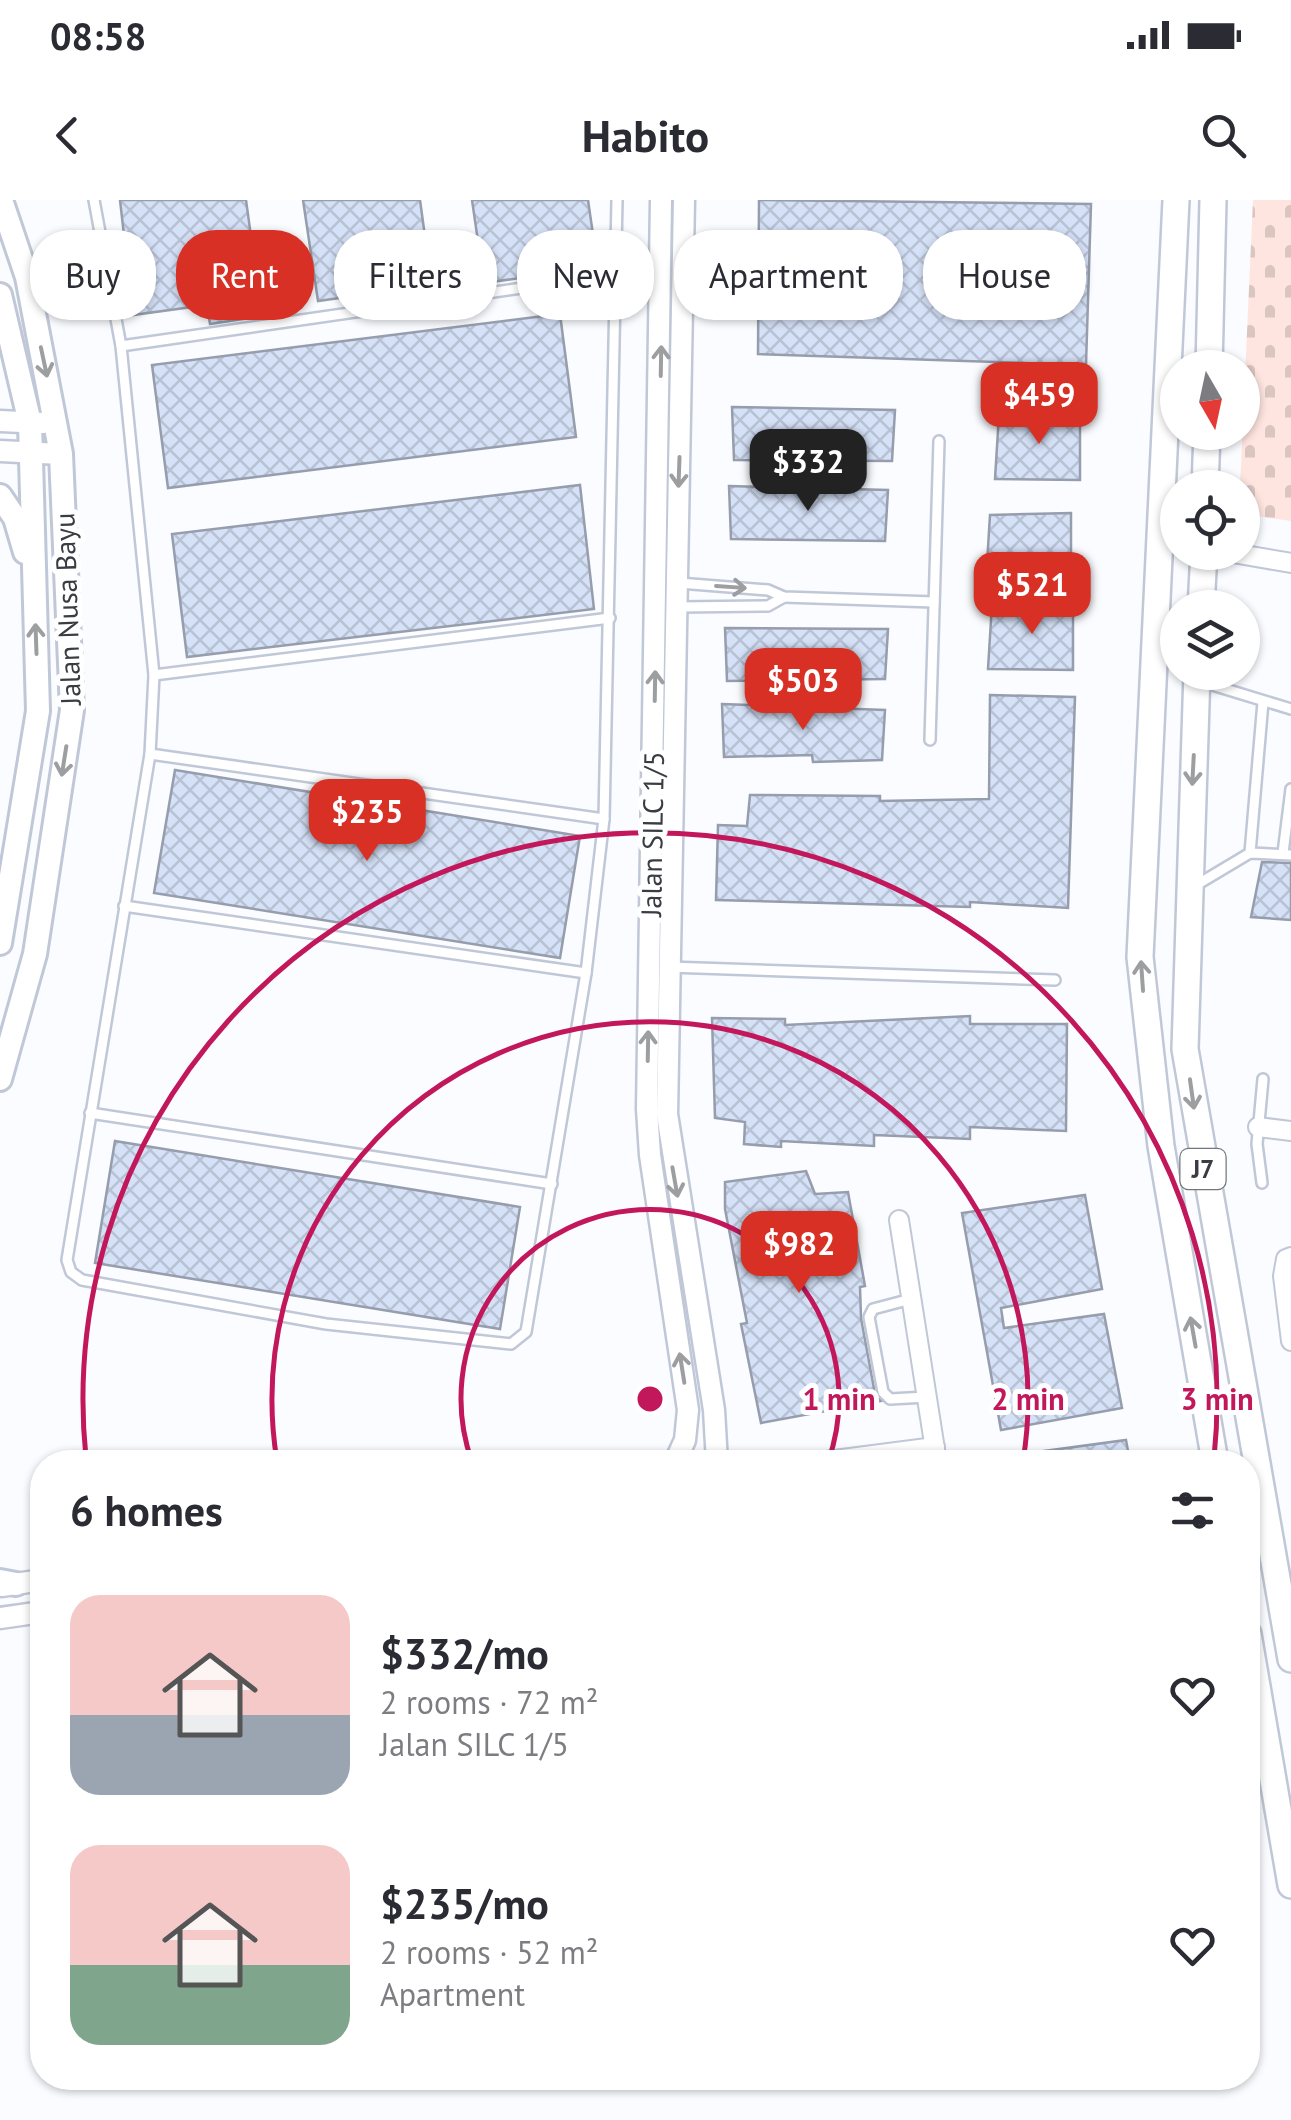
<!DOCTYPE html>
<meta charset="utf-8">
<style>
body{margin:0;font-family:"PT Sans",sans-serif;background:#f2f2f3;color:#2b2b33;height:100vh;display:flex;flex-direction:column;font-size:38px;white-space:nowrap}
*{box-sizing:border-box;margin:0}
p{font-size:32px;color:#7c7c81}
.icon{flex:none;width:55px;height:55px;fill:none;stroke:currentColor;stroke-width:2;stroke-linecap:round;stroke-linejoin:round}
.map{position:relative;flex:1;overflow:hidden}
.details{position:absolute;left:30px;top:1250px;width:1230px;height:640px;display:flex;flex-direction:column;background:#fff;border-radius:40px;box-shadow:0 2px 8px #0004}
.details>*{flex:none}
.banner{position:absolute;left:30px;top:30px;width:1232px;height:90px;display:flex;gap:20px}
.needle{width:65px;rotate:171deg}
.buttons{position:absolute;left:1160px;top:150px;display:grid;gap:20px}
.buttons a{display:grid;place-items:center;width:100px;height:100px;border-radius:50%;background:#fff;box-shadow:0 2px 8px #0004;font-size:50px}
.price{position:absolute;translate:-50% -85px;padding:0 22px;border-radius:20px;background:#d93025;color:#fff;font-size:32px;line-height:65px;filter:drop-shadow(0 2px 5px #0008)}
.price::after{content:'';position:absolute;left:50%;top:60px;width:30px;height:22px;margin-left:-15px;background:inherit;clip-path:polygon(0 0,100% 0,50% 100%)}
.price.current{background:#222;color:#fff}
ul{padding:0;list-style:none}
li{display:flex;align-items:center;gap:30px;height:250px;padding:0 40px}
li span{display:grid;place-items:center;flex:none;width:280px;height:200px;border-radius:30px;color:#555}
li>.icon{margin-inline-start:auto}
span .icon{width:120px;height:120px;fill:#fffc;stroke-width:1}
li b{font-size:42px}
h2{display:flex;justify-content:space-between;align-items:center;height:120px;padding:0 40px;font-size:42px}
.chip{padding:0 35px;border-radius:40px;background:#fff;box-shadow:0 2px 8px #0004;font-size:35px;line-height:90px}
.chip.current{background:#d93025;color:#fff}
.status{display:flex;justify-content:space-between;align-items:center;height:70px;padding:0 50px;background:#fff;direction:ltr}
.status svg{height:28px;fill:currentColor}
header{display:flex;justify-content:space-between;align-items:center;height:130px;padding:0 40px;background:#fff;font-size:45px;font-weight:700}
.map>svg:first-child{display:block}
.cemetery{fill:url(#cemetery-stones)}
.building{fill:url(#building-cross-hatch);stroke:#969dac;stroke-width:2.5}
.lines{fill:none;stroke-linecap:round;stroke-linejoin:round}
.service-casing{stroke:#c0c8d7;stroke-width:14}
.minor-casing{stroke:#c0c8d7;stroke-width:22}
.tertiary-casing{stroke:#c0c8d7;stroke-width:25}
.secondary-casing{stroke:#c0c8d7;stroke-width:28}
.primary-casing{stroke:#c0c8d7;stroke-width:30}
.service{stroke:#fff;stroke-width:9}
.minor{stroke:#fff;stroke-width:18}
.tertiary{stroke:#fff;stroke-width:20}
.secondary{stroke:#fff;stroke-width:22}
.primary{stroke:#fff;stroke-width:25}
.oneway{stroke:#9c9ea0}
.ring{fill:none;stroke:#c2185b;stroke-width:5}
.labels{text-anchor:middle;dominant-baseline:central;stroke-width:10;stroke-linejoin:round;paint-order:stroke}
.shield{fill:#fff;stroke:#74767b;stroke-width:2.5}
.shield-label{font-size:25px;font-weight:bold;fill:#393c42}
.street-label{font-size:28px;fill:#393c42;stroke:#fff}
.centre{fill:#c2185b;stroke:#fff;stroke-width:5}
.ring-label{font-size:30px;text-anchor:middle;font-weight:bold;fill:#c2185b;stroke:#fff;stroke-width:10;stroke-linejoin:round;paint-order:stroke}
</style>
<div class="status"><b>08:58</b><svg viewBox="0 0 49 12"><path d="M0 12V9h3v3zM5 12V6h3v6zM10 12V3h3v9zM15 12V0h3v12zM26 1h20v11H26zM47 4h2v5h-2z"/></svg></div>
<header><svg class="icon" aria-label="back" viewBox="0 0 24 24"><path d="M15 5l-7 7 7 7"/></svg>Habito<svg class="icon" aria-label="search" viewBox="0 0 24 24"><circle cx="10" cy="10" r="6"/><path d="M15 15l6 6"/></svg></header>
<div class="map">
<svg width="1291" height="1920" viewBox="0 0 1291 1920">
<defs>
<pattern id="cemetery-stones" width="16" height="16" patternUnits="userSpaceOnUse" patternTransform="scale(2.5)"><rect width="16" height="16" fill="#ffe5df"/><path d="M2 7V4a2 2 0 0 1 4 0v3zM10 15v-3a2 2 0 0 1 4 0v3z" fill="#dbc5c1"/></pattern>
<pattern id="building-cross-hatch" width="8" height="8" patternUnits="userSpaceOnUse" patternTransform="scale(2.5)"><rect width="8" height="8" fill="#d5e1f7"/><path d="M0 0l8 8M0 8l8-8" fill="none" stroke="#b8c2d5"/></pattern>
</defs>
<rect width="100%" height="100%" fill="#fafcff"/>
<path class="cemetery" d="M1253,0H1291V321L1243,314L1240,287Z"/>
<g class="building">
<path d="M120,0H246L262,116L210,124L207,105L133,115Z"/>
<path d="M303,0H420L430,73L359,83L361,95L318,101Z"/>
<path d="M472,0H588L596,55L525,65L527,77L484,83Z"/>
<path d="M759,0L1091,4L1086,165L758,154Z"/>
<path d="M560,114L576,237L168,288L152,165Z"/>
<path d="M732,207L895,210L892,261L734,260Z"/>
<path d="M1080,213V280L995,279L999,214Z"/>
<path d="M580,285L594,409L187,457L172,334Z"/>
<path d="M729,286L888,290L885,341L731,339Z"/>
<path d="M1071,313V381L986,380L990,315Z"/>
<path d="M1073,403V470L988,469L992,404Z"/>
<path d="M725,428L888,429L885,479L727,481Z"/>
<path d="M990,495L1075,497L1068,708L970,702V707L716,700L718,625L747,626L750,595L880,596V601L989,599Z"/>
<path d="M722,504L885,510L882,560L813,562L812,555L724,557Z"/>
<path d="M175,570L580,636L560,758L154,693Z"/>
<path d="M1262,662L1291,663V720L1251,717Z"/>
<path d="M970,816V824H1067L1066,931L970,927V939L874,935V946L781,941V947L744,944L745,922L715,918L712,818L785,819V825Z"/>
<path d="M115,941L520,1007L500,1129L95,1063Z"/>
<path d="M806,971L815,994L848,992L865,1086L860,1087L861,1118L875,1194L881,1201L761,1223L741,1124L747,1123L725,1009V982Z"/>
<path d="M1085,995L1102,1089L1001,1108L1004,1128L1104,1114L1122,1208L1001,1230L962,1013Z"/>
<path d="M1126,1240L1130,1262H1015V1255Z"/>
</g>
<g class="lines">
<defs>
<g id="service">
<path d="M94,0L121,146L154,475L150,554L67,1060L71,1072L82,1080L326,1124L511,1144L526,1132L586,773L604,619L617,0"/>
<path d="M121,146L619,74"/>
<path d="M679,383L768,390L784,397L934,402"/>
<path d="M679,407L768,406L784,397"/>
<path d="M154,475L610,418"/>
<path d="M1199,481L1291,509"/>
<path d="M930,540L939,241"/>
<path d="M150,554L604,619"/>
<path d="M1250,653L1263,502"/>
<path d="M1283,653L1291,589"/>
<path d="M1193,687L1250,653L1291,655"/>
<path d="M124,706L586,773"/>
<path d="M669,767L1055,780"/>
<path d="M90,913L552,984"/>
<path d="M1262,983L1257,944L1263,879"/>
<path d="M911,1099L873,1109L869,1117L883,1192L890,1199L927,1197"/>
</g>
<g id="minor">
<path d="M1227,352L1291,363"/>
<path d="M1258,927L1291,931"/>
<path d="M899,1020L937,1262"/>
<path d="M1291,1057L1286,1059L1283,1076L1291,1141"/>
<path d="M819,1262L935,1247"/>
</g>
<g id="tertiary">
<path d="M661,0L647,909L650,955L688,1210L685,1240L675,1262"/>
<path d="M684,0L667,914L714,1210L717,1262"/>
<path d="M0,221L43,223"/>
<path d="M0,251L61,254"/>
<path d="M2,1386L42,1380"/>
<path d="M0,1418L42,1412"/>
</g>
<g id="secondary">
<path d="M0,95L30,223L38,511L0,743"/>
<path d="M0,296L15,318L25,352"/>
<path d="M0,879L35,754L72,510L61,254L27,77L1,0"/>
<path d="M0,1381L16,1384"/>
</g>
<g id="primary">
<path d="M1176,0L1140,757L1161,946L1215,1262"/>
<path d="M1209,168L1213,0"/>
<path d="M1205,288L1207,232"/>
<path d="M1201,408L1204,352"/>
<path d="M1197,472L1185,849L1291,1459"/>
<path d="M1248,1434L1291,1685"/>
</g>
</defs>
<use href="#service" class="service-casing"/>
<use href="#minor" class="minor-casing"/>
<use href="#tertiary" class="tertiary-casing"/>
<use href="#secondary" class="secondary-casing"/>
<use href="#primary" class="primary-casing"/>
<use href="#service" class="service"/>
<use href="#minor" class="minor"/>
<use href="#tertiary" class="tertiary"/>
<use href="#secondary" class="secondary"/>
<use href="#primary" class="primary"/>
</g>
<defs><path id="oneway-shaft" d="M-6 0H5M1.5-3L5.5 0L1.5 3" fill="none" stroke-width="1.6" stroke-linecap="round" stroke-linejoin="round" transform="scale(2.5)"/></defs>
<g class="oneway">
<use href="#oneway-shaft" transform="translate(661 161) rotate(-89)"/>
<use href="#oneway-shaft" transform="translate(44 162) rotate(78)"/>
<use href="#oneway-shaft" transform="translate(679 272) rotate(92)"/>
<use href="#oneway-shaft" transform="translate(731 387) rotate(4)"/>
<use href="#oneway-shaft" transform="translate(36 439) rotate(-92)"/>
<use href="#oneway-shaft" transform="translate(655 486) rotate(-89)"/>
<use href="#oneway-shaft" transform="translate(64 561) rotate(99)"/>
<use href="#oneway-shaft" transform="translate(1193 570) rotate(93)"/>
<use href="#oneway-shaft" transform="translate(1142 776) rotate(-94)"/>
<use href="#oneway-shaft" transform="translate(648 846) rotate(-89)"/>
<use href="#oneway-shaft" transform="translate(1192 894) rotate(82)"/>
<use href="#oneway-shaft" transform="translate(675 982) rotate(80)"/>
<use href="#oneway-shaft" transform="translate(1193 1132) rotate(-100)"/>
<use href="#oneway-shaft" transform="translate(682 1168) rotate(-99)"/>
</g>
<g class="ring">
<path d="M472 1262A189 189 0 1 1 828 1262"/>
<path d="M277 1261A378 378 0 1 1 1023 1261"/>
<path d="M86 1258A567 567 0 1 1 1214 1258"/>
</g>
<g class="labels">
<rect class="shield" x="1180.5" y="949" width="45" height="40" rx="8"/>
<g class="shield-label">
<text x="1203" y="969">J7</text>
</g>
<g class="street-label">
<text transform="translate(67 409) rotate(-92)">Jalan Nusa Bayu</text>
<text transform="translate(652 634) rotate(-89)">Jalan SILC 1/5</text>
</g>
</g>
<circle cx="650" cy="1199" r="15" class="centre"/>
<g class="ring-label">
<text x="839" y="1210">1 min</text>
<text x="1028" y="1210">2 min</text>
<text x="1217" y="1210">3 min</text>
</g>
</svg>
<div class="buttons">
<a><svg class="needle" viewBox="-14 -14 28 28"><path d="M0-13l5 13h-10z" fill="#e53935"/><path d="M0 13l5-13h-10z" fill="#7c7c81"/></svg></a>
<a><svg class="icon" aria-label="locate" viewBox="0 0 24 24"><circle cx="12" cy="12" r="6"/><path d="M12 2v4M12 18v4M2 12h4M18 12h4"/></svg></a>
<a><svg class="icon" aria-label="layers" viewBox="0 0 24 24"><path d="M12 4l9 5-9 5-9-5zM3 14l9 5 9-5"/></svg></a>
</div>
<b class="price" style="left:1039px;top:247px">$459</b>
<b class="price current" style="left:808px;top:314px">$332</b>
<b class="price" style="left:1032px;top:437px">$521</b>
<b class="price" style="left:803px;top:533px">$503</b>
<b class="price" style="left:367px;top:664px">$235</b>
<b class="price" style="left:799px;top:1096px">$982</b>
<div class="banner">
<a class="chip">Buy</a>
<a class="chip current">Rent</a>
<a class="chip">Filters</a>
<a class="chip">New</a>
<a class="chip">Apartment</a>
<a class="chip">House</a>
</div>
<section class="details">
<h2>6 homes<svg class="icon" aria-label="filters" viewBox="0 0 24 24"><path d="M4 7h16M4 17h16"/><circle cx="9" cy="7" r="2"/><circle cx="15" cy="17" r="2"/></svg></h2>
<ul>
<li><span style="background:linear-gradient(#f6c9c9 60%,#9aa5b1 0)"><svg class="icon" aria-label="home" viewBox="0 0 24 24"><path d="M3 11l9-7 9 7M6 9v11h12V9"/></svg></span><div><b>$332/mo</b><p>2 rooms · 72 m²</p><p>Jalan SILC 1/5</p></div><svg class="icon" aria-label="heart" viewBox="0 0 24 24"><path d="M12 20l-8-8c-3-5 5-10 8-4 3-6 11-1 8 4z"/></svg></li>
<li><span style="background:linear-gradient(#f6c9c9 60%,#7fa58c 0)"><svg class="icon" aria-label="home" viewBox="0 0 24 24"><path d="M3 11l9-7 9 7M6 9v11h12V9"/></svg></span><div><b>$235/mo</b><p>2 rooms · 52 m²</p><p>Apartment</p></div><svg class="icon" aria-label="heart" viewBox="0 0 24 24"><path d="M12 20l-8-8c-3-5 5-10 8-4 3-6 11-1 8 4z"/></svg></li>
</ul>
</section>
</div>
